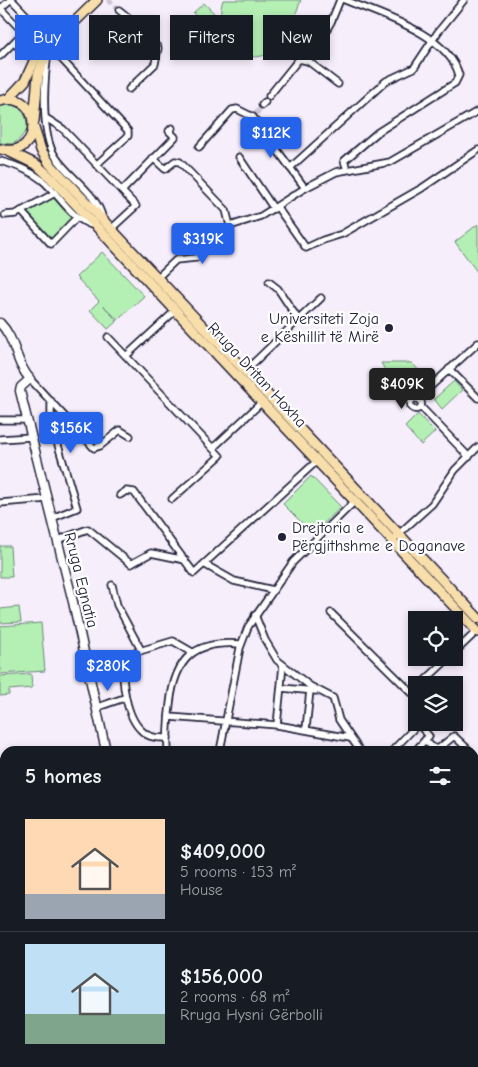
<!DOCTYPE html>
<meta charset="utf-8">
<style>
body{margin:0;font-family:"Comic Neue",sans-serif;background:#20242c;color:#f1f3f6;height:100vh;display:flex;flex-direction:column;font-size:19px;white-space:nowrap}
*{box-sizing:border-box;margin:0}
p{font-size:16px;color:#9ea1a6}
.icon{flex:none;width:28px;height:28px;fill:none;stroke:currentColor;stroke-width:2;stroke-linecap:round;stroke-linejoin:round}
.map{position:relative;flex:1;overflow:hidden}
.drawer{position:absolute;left:0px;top:746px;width:479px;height:321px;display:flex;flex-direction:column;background:#171b24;border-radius:15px 15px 0 0;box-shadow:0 2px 8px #0003}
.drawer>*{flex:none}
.banner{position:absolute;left:15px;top:15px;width:449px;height:45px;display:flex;gap:10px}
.buttons{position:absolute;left:408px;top:611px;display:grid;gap:10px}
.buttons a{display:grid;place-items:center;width:55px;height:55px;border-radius:0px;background:#171b24;box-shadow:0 2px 8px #0003;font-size:25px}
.price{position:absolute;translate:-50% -42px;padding:0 11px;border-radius:5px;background:#2563eb;color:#fff;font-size:16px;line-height:32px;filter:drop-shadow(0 1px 2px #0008)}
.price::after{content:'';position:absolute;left:50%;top:30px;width:15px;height:11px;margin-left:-8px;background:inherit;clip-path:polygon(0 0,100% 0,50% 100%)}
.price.selected{background:#222;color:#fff}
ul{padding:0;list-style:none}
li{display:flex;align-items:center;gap:15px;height:125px;padding:0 25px}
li+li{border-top:1px solid #363941}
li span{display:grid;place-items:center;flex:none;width:140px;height:100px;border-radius:0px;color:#555}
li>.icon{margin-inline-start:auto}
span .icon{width:60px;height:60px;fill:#fffc;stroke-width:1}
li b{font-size:21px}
h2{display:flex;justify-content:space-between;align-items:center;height:60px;padding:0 25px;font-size:21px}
.pill{padding:0 18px;border-radius:0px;background:#171b24;box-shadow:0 2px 8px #0003;font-size:18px;line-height:45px}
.pill.selected{background:#2563eb;color:#fff}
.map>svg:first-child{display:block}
.green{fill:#b4efb4;stroke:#6b8878}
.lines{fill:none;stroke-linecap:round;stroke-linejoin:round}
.street-tunnel{stroke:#ccc5d5;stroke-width:5.5;stroke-dasharray:5.5 3;stroke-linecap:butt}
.street-casing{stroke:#22223b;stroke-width:9}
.secondary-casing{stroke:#22223b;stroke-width:11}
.primary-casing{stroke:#22223b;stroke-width:12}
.street{stroke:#fff;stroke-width:5.5}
.secondary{stroke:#fff;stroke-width:8}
.primary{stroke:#f8deab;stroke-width:9}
.poi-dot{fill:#22223b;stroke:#fff;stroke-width:2}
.labels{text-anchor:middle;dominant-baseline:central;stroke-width:4.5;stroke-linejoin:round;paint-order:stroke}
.poi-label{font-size:16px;fill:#22223b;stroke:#fff;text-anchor:end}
.street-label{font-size:16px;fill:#22223b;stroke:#fff}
</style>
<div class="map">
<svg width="478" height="1067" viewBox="0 0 478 1067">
<rect width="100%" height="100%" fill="#f7eefc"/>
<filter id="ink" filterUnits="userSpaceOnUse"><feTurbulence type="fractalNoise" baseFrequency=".02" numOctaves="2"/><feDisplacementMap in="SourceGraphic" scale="10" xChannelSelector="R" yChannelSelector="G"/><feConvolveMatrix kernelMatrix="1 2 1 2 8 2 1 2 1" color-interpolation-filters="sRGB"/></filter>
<g filter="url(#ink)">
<g class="green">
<path d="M223,0H301C296,12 288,38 279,46C246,77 211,35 223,0Z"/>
<path d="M204,3L221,20L210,31L193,13Z"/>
<path d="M11,104C23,108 28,117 27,130L18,141L12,144L0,143V105Z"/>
<path d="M54,195L74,217L51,239L25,210Z"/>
<path d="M478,224V273L455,242Z"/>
<path d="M102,252L144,296L118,320L104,306L117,321L108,329L90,310L99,301L76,277Z"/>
<path d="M381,363H412L423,375L405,394L391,381Z"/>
<path d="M454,381L462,390L442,409L434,399Z"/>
<path d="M418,414L435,432L421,445L405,427Z"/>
<path d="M311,476L341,507L313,534L283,504Z"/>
<path d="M0,546H10L12,577H0Z"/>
<path d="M19,607L21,622L0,623V609Z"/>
<path d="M41,623L45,671L0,674V626Z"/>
<path d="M31,674L32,688L9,690V695L0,696V676Z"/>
</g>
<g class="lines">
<g class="street-tunnel">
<path d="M108,0L119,10"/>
<path d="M256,114L262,105"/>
</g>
<defs>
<g id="street">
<path d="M345,0C381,15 448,34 459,75L455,83L378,132L344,161L347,169"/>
<path d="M0,9L10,0"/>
<path d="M1,9L24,33"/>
<path d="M119,10L134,22L158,48L155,64L129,89"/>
<path d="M14,43L27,55L35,58"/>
<path d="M48,49L55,52L128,131V136L96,165"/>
<path d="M0,56L32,24L30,19L12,0"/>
<path d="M47,60C44,86 41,134 55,156C69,178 98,193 103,220"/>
<path d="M308,61L331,22L340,0"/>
<path d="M269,96L299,59L308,61L338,84"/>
<path d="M262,105L265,102"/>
<path d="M46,118L63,129L136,206L111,229"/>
<path d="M199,147L232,110L237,109L253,117L305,188"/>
<path d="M239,157L274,209"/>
<path d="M153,158L165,169L175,161L180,162L226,210L230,226"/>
<path d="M0,161C16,165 29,170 42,180C60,195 71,220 95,226"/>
<path d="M290,168L386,81L414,68L438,32L464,0"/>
<path d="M122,191L175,137L169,131L172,128"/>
<path d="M277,207L306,248L323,240L342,234L422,188L478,150"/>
<path d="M21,211L51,244L77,217"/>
<path d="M5,215L16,214L55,193"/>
<path d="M157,278L176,260L196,258L230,226L261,216L305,188L336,172L390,162L478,111"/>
<path d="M269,282L278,289L298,319"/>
<path d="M108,337L220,456L172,499"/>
<path d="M126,356L176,310"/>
<path d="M449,369L478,398"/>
<path d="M245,371L321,298"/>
<path d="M30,379L94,448L100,446L120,430L130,436"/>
<circle cx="416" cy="404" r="5.5"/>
<path d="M417,399L478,343"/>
<path d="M51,401V422L77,508L52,518"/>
<path d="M421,407L469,457"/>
<path d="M0,420H27"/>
<path d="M0,439L31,437"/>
<path d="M213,448L262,402"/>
<path d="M120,495L126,491L134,492L194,573L317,461"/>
<path d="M0,503L47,499"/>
<path d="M58,540L88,529L131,564L151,553L185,560"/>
<path d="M392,540L432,504L455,470L478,447"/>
<path d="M204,564L234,581L273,590"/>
<path d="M112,585L117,605L141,650"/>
<path d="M331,613L412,693L416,689"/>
<path d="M255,615L265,640L277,660L310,686L333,698L339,720L360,751"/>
<path d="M454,653L477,631"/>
<path d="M420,685L449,658"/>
<path d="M281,688L316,691"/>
<path d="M98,707L124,698"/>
<path d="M169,717L277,725L350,738"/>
<path d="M277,725L283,665"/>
<path d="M306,729L310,690"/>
<path d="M168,738C158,738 149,738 142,731C126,717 121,680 124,661L133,653L173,641L192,652"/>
<path d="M168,751C167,736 168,720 170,704C175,658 194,640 241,644"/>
<path d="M220,751L240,648L248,627L293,562L355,501"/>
<path d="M392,751L418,724L429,736L425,740L432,747L438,749L454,736L470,751"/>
<path d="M415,751L425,740"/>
<path d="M0,762L5,761"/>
<path d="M0,804H5"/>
<path d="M0,853L5,852"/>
<path d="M474,871L478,875"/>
<path d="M474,908L478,904"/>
<path d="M474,943L478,939"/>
<path d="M474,960L478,965"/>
<path d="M474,983L478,979"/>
<path d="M474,1018L478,1013"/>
<path d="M474,1036L478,1041"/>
<path d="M56,1062L61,1067"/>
<path d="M336,1062L344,1067"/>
<path d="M432,1062L439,1067"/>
<path d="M1,1067L5,1056"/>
</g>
<g id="secondary">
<path d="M0,323C16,339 15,363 30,379L21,387L20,391L73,602L106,751"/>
<path d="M474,826L478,822"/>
<path d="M0,990H5"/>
</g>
<g id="primary">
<path d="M8,99L25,81L40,48L61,26"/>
<path d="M0,101C44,88 44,161 0,149"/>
<path d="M34,121L38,75L49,47L97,0"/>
<path d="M34,128L41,150L50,164L478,618"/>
<path d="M8,151L37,165L50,177L478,632"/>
</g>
</defs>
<use href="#street" class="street-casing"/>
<use href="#secondary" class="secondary-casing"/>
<use href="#primary" class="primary-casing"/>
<use href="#street" class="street"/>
<use href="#secondary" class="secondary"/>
<use href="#primary" class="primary"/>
</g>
</g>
<g class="poi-dot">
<circle cx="389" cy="328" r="5"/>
<circle cx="282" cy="537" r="5"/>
</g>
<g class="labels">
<g class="poi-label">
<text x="379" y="319">Universiteti Zoja<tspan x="379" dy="18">e Këshillit të Mirë</tspan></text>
<text x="292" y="528" text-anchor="start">Drejtoria e<tspan x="292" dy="18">Përgjithshme e Doganave</tspan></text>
</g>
<g class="street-label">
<text transform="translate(257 375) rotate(47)">Rruga Dritan Hoxha</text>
<text transform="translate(81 580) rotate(76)">Rruga Egnatia</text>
</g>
</g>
</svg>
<div class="buttons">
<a><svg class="icon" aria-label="locate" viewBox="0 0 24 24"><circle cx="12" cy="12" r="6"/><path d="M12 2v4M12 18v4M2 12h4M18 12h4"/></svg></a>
<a><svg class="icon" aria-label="layers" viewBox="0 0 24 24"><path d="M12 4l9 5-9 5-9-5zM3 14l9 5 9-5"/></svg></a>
</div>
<b class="price" style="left:271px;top:159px">$112K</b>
<b class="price" style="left:203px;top:265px">$319K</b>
<b class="price selected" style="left:402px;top:410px">$409K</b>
<b class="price" style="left:71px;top:454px">$156K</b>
<b class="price" style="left:108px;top:692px">$280K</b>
<div class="banner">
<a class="pill selected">Buy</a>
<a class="pill">Rent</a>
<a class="pill">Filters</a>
<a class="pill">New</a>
</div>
<section class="drawer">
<h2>5 homes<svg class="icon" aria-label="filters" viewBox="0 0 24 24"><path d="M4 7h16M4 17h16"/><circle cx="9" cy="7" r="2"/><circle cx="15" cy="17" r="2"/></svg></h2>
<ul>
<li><span style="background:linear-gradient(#ffd9b3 75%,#9aa5b1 0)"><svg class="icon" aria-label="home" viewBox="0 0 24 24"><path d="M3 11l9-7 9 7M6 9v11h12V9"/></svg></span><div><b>$409,000</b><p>5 rooms · 153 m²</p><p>House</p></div></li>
<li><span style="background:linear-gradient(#bfe0f5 70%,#7fa58c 0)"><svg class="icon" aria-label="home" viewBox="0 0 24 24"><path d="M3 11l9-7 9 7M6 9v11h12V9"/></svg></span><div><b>$156,000</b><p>2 rooms · 68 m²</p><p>Rruga Hysni Gërbolli</p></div></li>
</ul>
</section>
</div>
